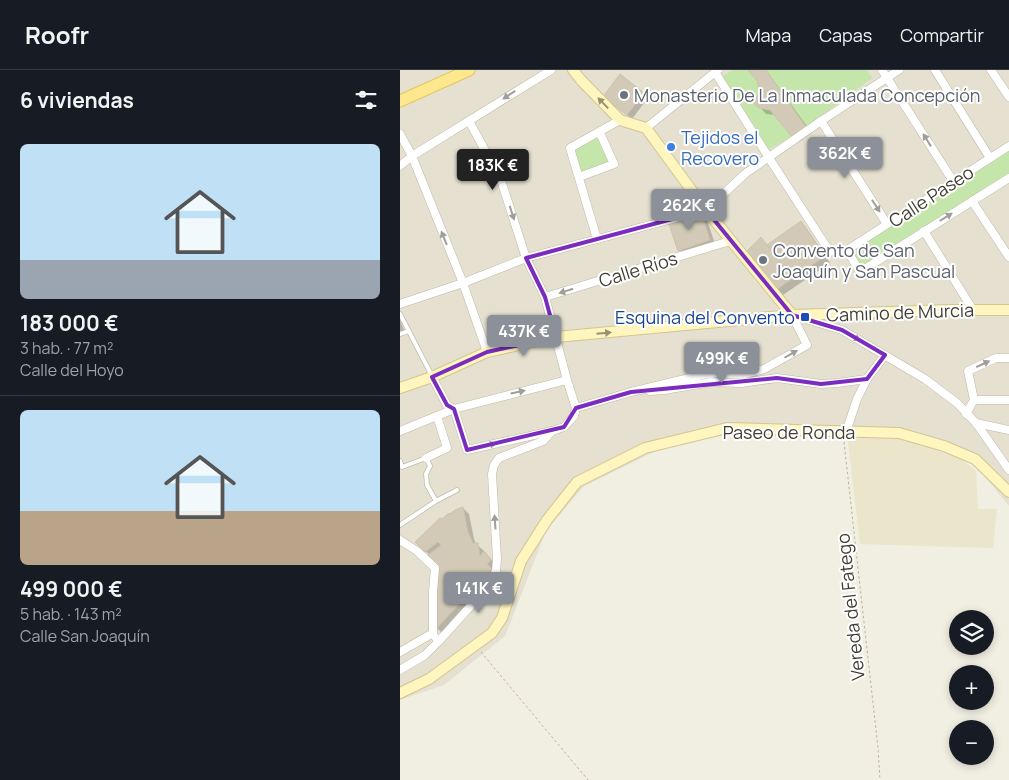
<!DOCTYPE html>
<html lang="es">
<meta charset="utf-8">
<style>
body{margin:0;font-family:Manrope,sans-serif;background:#20242c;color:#f1f3f6;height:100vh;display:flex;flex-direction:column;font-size:19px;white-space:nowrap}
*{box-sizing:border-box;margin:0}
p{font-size:16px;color:#9ea1a6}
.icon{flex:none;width:28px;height:28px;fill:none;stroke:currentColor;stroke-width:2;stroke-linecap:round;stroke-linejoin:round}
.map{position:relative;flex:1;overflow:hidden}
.side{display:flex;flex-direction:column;background:#171b24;width:400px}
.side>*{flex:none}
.controls{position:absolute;left:549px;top:540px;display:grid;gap:10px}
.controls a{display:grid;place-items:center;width:45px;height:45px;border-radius:50%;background:#171b24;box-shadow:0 2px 8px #0003;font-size:25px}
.price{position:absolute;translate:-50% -42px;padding:0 11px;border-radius:5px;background:#8c9099;color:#fff;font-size:16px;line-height:32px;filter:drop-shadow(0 1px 2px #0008)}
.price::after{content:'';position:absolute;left:50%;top:30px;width:15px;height:11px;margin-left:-8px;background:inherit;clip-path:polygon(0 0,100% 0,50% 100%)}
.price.on{background:#222;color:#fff}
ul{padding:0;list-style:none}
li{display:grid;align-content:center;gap:10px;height:265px;padding:0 20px}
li+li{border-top:1px solid #363941}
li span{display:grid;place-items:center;height:155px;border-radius:8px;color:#555}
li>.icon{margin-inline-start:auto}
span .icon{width:90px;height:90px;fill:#fffc;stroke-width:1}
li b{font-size:21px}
h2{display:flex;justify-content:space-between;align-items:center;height:60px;padding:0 20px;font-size:21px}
header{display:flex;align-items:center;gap:30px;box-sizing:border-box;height:70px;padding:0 25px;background:#171b24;border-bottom:1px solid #363941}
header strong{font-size:24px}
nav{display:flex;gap:28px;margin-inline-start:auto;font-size:18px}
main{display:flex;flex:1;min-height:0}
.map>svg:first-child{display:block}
.residential{fill:#e5e0d0}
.education{fill:#eae5cb}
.green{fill:#c5e6aa}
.shadow{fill:#0003}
.building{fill:#d2cab7;stroke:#cdc3ab}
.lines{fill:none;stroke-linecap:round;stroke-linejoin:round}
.lane-casing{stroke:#bfb9a8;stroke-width:5.5}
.street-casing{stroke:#bfb9a8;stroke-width:9}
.secondary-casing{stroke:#d2c691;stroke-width:12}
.primary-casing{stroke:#e2c75e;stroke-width:13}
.path{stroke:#beb396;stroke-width:1;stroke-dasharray:2.5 2.5;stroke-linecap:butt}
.lane{stroke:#fff;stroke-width:4}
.street{stroke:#fff;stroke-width:8}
.secondary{stroke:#fef5bf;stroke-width:10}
.primary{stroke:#fee88e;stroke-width:11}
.oneway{fill:#a09e99}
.oneway2{fill:#979072}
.marked{fill:none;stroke:#7b2cbf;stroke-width:4;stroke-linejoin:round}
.worship-dot{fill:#6b7280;stroke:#fff;stroke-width:2}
.shop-dot{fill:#3f7fe0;stroke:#fff;stroke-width:2}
.transit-dot{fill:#1a4fb4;stroke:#fff;stroke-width:2}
.labels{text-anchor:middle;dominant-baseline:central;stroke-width:4;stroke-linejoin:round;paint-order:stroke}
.worship-label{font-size:18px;fill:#5b616d;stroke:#fff;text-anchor:start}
.shop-label{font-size:18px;fill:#366cbe;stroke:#fff;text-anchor:start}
.street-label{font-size:18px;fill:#423e33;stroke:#fff}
.transit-label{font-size:18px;fill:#164399;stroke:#fff;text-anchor:end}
</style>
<header>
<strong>Roofr</strong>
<nav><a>Mapa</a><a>Capas</a><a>Compartir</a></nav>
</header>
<main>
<section class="side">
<h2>6 viviendas<svg class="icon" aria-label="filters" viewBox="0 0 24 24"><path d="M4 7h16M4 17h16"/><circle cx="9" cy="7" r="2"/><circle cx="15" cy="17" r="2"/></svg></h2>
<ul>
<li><span style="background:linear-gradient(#bfe0f5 75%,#9aa5b1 0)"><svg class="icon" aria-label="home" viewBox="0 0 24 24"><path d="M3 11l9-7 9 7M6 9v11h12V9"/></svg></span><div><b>183 000 €</b><p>3 hab. · 77 m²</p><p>Calle del Hoyo</p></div></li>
<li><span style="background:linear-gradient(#bfe0f5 65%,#b9a48a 0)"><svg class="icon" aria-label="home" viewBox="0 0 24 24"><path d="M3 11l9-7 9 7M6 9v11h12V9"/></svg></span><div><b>499 000 €</b><p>5 hab. · 143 m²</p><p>Calle San Joaquín</p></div></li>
</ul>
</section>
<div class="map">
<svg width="609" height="710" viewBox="0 0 609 710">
<rect width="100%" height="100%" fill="#f1eee2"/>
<path class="residential" d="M0,0H609V436L569,387L481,361L364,360L272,373L183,417L146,461L105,566L44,615L0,630Z"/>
<path class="education" d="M447,364L501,365L560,388L576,401L578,439H597L593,478L460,474Z"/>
<g class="green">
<path d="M333,0H348L357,11L360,21L355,30V35L359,38L370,40L392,67L367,80L319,8Z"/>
<path d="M366,0H467L472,8L406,57Z"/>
<path d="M200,63L214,94L179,107L170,78Z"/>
<path d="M609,76V108L460,202L447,180Z"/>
</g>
<g class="shadow">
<path d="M350,0H366L412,63L399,72L376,45L366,44L357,34L362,21L358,11Z"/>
<path d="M221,6L248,28L232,49L209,31Z"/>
<path d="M300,143L307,150L316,177L286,187L279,180Z"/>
<path d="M401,153L407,159L430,193L380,227L374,221L361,169L368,176Z"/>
<path d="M0,250L4,260L3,262H0Z"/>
<path d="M63,438L69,444L74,469L76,474L84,481L95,494L93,501L98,507L43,564L37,558L35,519L38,494L17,472L42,450Z"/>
</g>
<g class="building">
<path d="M348,0H366L406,57L392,67L370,40L359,38L355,35V30L360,21L357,11Z"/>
<path d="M220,4L244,23L227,45L203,27Z"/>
<path d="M301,142L310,170L278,181L268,151Z"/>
<path d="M401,151L425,186L386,213L377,200L382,196L367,175Z"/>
<path d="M361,167L382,196L377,200L386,213L373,222L344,184Z"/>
<path d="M63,437L68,462L73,473H78L80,486L84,481L89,487L91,490L87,494L92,499L36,559L33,519L37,494L28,485L41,475L38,472L25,482L15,472L40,448L42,449L49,443L50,444L55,440Z"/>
</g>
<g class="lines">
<defs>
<g id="lane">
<path d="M0,244L32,306"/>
<path d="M0,264L9,261"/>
<path d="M0,391L2,397L26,388L30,396L26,404L27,415L36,431L0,455"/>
<path d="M36,431L57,420"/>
</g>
<g id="street">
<path d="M482,0L553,111"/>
<path d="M535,0L590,88"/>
<path d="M591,0L609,27"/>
<path d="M315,2L369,88L430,182"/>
<path d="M69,51L101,110L126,188L145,227L167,310L176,338"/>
<path d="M421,51L487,154"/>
<path d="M246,58L318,0"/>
<path d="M0,64L12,86L63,213L87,282"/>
<path d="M609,76L447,180L460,202L609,108"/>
<path d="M0,96L12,86L151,0"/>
<path d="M179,107L214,94L200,63"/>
<path d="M572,131L609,187"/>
<path d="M524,161L573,240"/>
<path d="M197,169L170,78L220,50"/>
<path d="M145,227L330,171"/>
<path d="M0,234L63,213L126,188L306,140L346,103L421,51L499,0"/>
<path d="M399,247L442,260L525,309L557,333L576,353L609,400"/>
<path d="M32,307L47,335L54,339"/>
<path d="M250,321L264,320L311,312L341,313L377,308L421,314L437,313L467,309"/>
<path d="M574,330H609"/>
<path d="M176,338L231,322L302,305L318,303L342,305L364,299L407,275L392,245"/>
<path d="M54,339L67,380L152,361"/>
<path d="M566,344L574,330L568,301L596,288H609"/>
<path d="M576,353L609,360"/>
<path d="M0,361L54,339L167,310"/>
<path d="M446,362L457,329L467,309L485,285"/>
<path d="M26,388L47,378L37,346"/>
<path d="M0,470L17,481L35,498L33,522V563"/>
<path d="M39,571L86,519L96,501L97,489L92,404L94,395L99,388L143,371L152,361L164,357L174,346L176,338"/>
<path d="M0,582L33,563"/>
<path d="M0,600L25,585L39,571L36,568"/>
</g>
<g id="secondary">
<path d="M173,0L181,10L220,50L246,58L306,140L392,245"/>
<path d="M0,318L32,307L87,282L156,267L392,245L551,240H609"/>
<path d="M0,623L29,609L92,563L102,548L121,491L147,450L177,412L245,378L327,358L499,363L544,376L575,389L609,422"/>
</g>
<path id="primary" d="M0,31L69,0"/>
</defs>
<use href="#lane" class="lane-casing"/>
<use href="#street" class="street-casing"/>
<use href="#secondary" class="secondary-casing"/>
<use href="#primary" class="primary-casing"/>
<g class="path">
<path d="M444,372L478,678L480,710"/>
<path d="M81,582L188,710"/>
</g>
<use href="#lane" class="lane"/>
<use href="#street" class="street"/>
<use href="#secondary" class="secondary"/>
<use href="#primary" class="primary"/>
</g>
<defs><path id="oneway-solid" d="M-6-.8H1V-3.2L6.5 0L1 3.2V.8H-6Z" transform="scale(1.25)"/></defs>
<g class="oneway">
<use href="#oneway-solid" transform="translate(109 25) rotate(147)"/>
<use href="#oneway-solid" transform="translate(527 70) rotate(-122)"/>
<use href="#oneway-solid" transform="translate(476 136) rotate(57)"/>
<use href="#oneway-solid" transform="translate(112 143) rotate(72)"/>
<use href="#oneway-solid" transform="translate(546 147) rotate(-32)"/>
<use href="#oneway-solid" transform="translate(44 168) rotate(-112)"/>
<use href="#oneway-solid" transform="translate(166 221) rotate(163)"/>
<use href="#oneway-solid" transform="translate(454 267) rotate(30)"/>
<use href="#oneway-solid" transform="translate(391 284) rotate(-30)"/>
<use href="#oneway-solid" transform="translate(583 294) rotate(-25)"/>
<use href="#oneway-solid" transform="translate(118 322) rotate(-12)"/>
<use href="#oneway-solid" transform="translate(89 375) rotate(-13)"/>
<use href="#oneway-solid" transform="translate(95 452) rotate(-94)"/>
</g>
<g class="oneway2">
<use href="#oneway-solid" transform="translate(203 33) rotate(-134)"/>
<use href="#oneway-solid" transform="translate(204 263) rotate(-5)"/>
</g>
<path class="marked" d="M306,140L392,245L442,260L485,285L467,309L421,314L377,308L231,322L176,338L164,357L67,380L54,339L47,335L32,307L87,282L156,267L145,227L126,188Z"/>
<g class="worship-dot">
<circle cx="224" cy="25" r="5"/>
<circle cx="363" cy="190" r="5"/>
</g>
<circle class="shop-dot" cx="271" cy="77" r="5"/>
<rect class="transit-dot" x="400" y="242" width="10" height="10" rx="2.5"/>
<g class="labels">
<g class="worship-label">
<text x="234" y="25">Monasterio De La Inmaculada Concepción</text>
<text x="373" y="180">Convento de San<tspan x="373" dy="21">Joaquín y San Pascual</tspan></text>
</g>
<g class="shop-label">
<text x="281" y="67">Tejidos el<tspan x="281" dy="21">Recovero</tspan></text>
</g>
<g class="street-label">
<text transform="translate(531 126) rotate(-33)">Calle Paseo</text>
<text transform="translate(238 199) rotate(-17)">Calle Ríos</text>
<text transform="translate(500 242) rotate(-2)">Camino de Murcia</text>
<text x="389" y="362">Paseo de Ronda</text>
<text transform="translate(450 537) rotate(-96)">Vereda del Fatego</text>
</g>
<g class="transit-label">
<text x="395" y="247">Esquina del Convento</text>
</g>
</g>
</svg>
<div class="controls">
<a><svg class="icon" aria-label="layers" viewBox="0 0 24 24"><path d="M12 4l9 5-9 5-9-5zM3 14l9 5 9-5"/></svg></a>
<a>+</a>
<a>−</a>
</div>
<b class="price" style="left:445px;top:109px">362K €</b>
<b class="price on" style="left:93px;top:121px">183K €</b>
<b class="price" style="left:289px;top:161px">262K €</b>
<b class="price" style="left:124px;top:287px">437K €</b>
<b class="price" style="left:322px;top:314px">499K €</b>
<b class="price" style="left:79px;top:544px">141K €</b>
</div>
</main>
